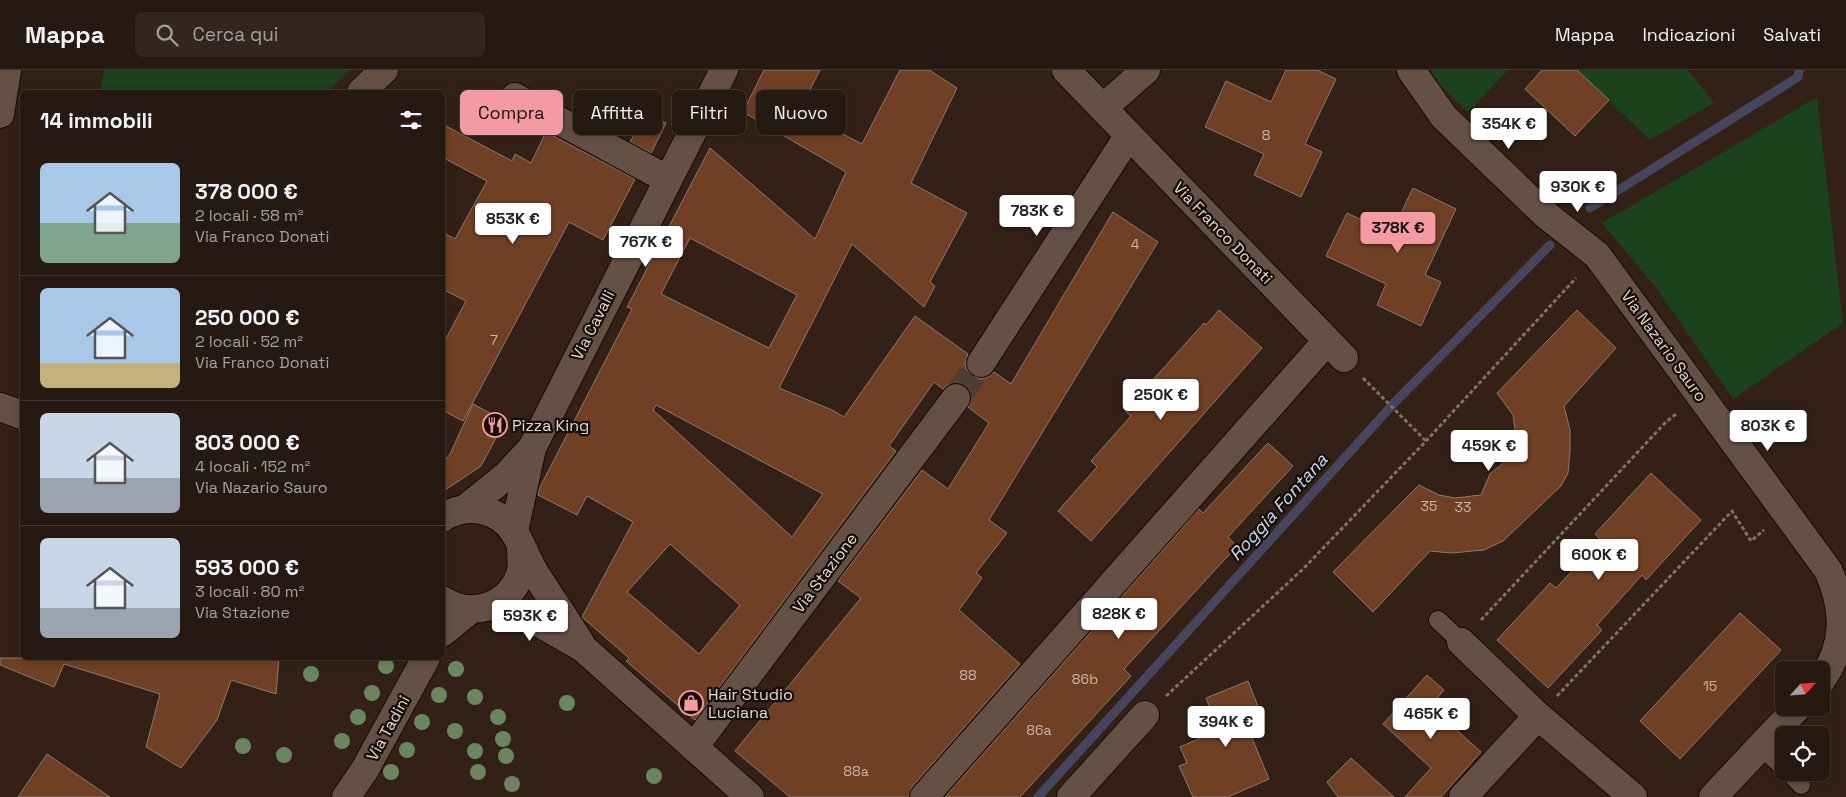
<!DOCTYPE html>
<html lang="it">
<meta charset="utf-8">
<style>
body{margin:0;font-family:"Space Grotesk",sans-serif;background:#32261f;color:#f1f3f6;height:100vh;display:flex;flex-direction:column;font-size:19px;white-space:nowrap}
*{box-sizing:border-box;margin:0}
p{font-size:16px;color:#a4a09f}
.icon{flex:none;width:28px;height:28px;fill:none;stroke:currentColor;stroke-width:2;stroke-linecap:round;stroke-linejoin:round}
.map{position:relative;flex:1;overflow:hidden}
.panel{position:absolute;left:20px;top:20px;width:425px;height:570px;display:flex;flex-direction:column;background:#261911;border-radius:8px;box-shadow:0 2px 8px #0003,0 0 0 1px #423831}
.panel>*{flex:none}
.hud{position:absolute;left:460px;top:20px;width:475px;height:45px;display:flex;gap:10px}
.needle{width:32px;rotate:64deg}
.fabs{position:absolute;left:1775px;top:591px;display:grid;gap:10px}
.fabs a{display:grid;place-items:center;width:55px;height:55px;border-radius:8px;background:#261911;box-shadow:0 2px 8px #0003,0 0 0 1px #423831;font-size:25px}
.price{position:absolute;translate:-50% -42px;padding:0 11px;border-radius:5px;background:#fff;color:#222;font-size:16px;line-height:32px;filter:drop-shadow(0 1px 2px #0008)}
.price::after{content:'';position:absolute;left:50%;top:30px;width:15px;height:11px;margin-left:-8px;background:inherit;clip-path:polygon(0 0,100% 0,50% 100%)}
.price.current{background:#f49aa2;color:#111}
ul{padding:0;list-style:none}
li{display:flex;align-items:center;gap:15px;height:125px;padding:0 20px}
li+li{border-top:1px solid #423831}
li span{display:grid;place-items:center;flex:none;width:140px;height:100px;border-radius:8px;color:#555}
li>.icon{margin-inline-start:auto}
span .icon{width:60px;height:60px;fill:#fffc;stroke-width:1}
li b{font-size:21px}
h2{display:flex;justify-content:space-between;align-items:center;height:60px;padding:0 20px;font-size:21px}
.pill{padding:0 18px;border-radius:8px;background:#261911;box-shadow:0 2px 8px #0003,0 0 0 1px #423831;font-size:18px;line-height:45px}
.pill.current{background:#f49aa2;color:#111}
header{display:flex;align-items:center;gap:30px;box-sizing:border-box;height:70px;padding:0 25px;background:#261911;border-bottom:1px solid #423831}
header strong{font-size:24px}
nav{display:flex;gap:28px;margin-inline-start:auto;font-size:18px}
.search{width:350px;height:45px;background:#32261f;display:flex;align-items:center;gap:12px;box-sizing:border-box;padding:0 18px;border-radius:8px;color:#a4a09f;font-size:19px}
.map>svg:first-child{display:block}
.green{fill:#1b411d}
.lines{fill:none;stroke-linecap:round;stroke-linejoin:round}
.stream{stroke:#45465d;stroke-width:9}
.building{fill:#6f4023;stroke:#8d786c;fill-rule:evenodd}
.street-tunnel{stroke:#4e3d33;stroke-width:28;stroke-dasharray:28 14;stroke-linecap:butt}
.lane-casing{stroke:#1a0a03;stroke-width:20}
.street-casing{stroke:#1a0a03;stroke-width:30}
.secondary-casing{stroke:#1a0a03;stroke-width:30}
.path{stroke:#807068;stroke-width:3;stroke-dasharray:4 2.5;stroke-linecap:butt}
.lane{stroke:#645045;stroke-width:18}
.street{stroke:#645045;stroke-width:28}
.secondary{stroke:#645045;stroke-width:28}
.tree{fill:#6b865f}
.labels{text-anchor:middle;dominant-baseline:central;stroke-width:4.5;stroke-linejoin:round;paint-order:stroke}
.number-label{font-size:14px;fill:#c8b4a7}
.street-label{font-size:16px;fill:#e6dad3;stroke:#150d08}
.poi-label{font-size:16px;fill:#e6dad3;stroke:#150d08;text-anchor:start}
.water-label{font-size:18px;font-style:italic;fill:#cadbf7;stroke:#150d08}
</style>
<header>
<strong>Mappa</strong>
<div class="search"><svg class="icon" aria-label="search" viewBox="0 0 24 24"><circle cx="10" cy="10" r="6"/><path d="M15 15l6 6"/></svg>Cerca qui</div>
<nav><a>Mappa</a><a>Indicazioni</a><a>Salvati</a></nav>
</header>
<div class="map">
<svg width="1846" height="727" viewBox="0 0 1846 727">
<rect width="100%" height="100%" fill="#332117"/>
<g class="green">
<path d="M104,0H350L327,22H100Z"/>
<path d="M1431,0H1508L1468,42L1436,11Z"/>
<path d="M1577,0H1688L1714,33L1650,70Z"/>
<path d="M1817,27L1843,253L1733,329L1657,219L1602,153Z"/>
</g>
<g class="lines">
<g class="stream">
<path d="M1590,138L1798,7L1799,0"/>
<path d="M1038,727L1395,332L1550,175"/>
</g>
</g>
<g class="building">
<path d="M764,0H820L799,41L862,74L900,0H929L957,18L911,113L967,143L930,212L935,216L924,237L852,174L779,318L832,340L844,347L915,246L968,284L965,293L967,300L972,306L981,309L988,307L994,302L1011,314L1113,142L1158,172L989,450L1007,463L976,503L982,508L959,540L1020,594L912,717L909,727H790L735,681L861,528L838,511L922,400L948,419L989,353L968,337L972,329L970,321L966,316L957,312L949,314L943,319L934,312L889,376L896,381L695,650L626,591L629,588L582,547L633,452L587,426L577,445L538,425L540,417L632,239L627,237L710,78L815,169L846,102L743,42ZM690,168L797,225L769,278L661,224ZM656,335L823,424L792,467L653,340ZM670,474L740,535L699,584L627,522Z"/>
<path d="M1286,0H1317L1336,9L1305,74L1322,82L1301,127L1254,105L1264,84L1205,57L1226,11L1271,32Z"/>
<path d="M1542,0H1577L1609,30L1575,66L1525,19Z"/>
<path d="M646,43L666,53L651,83L630,72Z"/>
<path d="M442,54L512,91L515,84L531,93L546,62L635,109L603,170L569,152L463,351L442,340V276L466,231L442,219V162L455,169L487,111L442,87Z"/>
<path d="M1413,118L1456,139L1425,205L1441,212L1421,256L1377,235L1386,214L1326,186L1347,143L1391,164Z"/>
<path d="M1219,240L1262,278L1091,471L1058,441L1097,397L1091,391L1131,346L1125,341L1204,253L1206,255Z"/>
<path d="M1577,240L1616,278L1564,336L1570,360V381L1568,403L1561,416L1503,471L1484,480L1451,483L1430,481L1373,542L1333,502L1419,415L1439,425L1455,428L1481,425L1490,404L1518,381L1513,345L1497,323Z"/>
<path d="M473,334L505,351L481,396L442,422V394L450,384Z"/>
<path d="M1268,373L1293,396L1228,467L1237,476L1124,599L1131,606L1086,655L1020,727H945L1199,439L1203,443Z"/>
<path d="M1651,403L1701,450L1646,510L1642,505L1597,555L1602,560L1548,618L1497,570L1550,513L1556,518L1601,470L1595,464Z"/>
<path d="M1740,543L1781,580L1680,689L1640,651Z"/>
<path d="M0,588H279L276,624L231,610L217,650L181,698L146,677L160,624L64,594L54,617L0,595Z"/>
<path d="M1427,605L1444,620L1430,636L1481,682L1441,727H1405L1431,698L1383,654Z"/>
<path d="M1248,611L1263,649L1247,656L1269,709L1228,727H1193L1179,696L1187,693L1180,677L1219,660L1206,628Z"/>
<path d="M47,684L110,727H18Z"/>
<path d="M1351,688L1394,727H1338L1327,712Z"/>
</g>
<g class="lines">
<path class="street-tunnel" d="M956,328L981,293"/>
<defs>
<g id="lane">
<path d="M1438,550L1461,572"/>
<path d="M1761,676L1784,698"/>
<path d="M1789,702L1801,715"/>
</g>
<g id="street">
<path d="M1066,0L1344,288"/>
<path d="M1411,0L1444,47L1545,144L1597,185L1828,500C1846,540 1846,575 1821,611"/>
<path d="M361,22L384,0"/>
<path d="M515,27L667,109"/>
<path d="M1104,37L1146,0"/>
<path d="M0,44L7,0"/>
<path d="M981,293L1129,65"/>
<path d="M465,439L506,406L531,379"/>
<path d="M514,461L532,378L724,0"/>
<path d="M442,563L469,541"/>
<path d="M1461,572L1538,646"/>
<path d="M694,677L956,328"/>
<path d="M346,727L364,701L426,588"/>
<path d="M924,727L1327,271"/>
<path d="M1071,727L1145,645"/>
<path d="M1463,727L1538,646L1633,727"/>
<path d="M1713,727L1797,638"/>
</g>
<g id="secondary">
<path d="M0,337L22,345"/>
<path d="M442,448C465,432 499,438 514,462C522,474 527,490 535,503C550,527 566,550 581,574"/>
<path d="M442,530C471,549 508,537 520,505C523,497 521,486 521,477"/>
<path d="M492,536L543,555L583,578L750,727"/>
</g>
</defs>
<use href="#lane" class="lane-casing"/>
<use href="#street" class="street-casing"/>
<use href="#secondary" class="secondary-casing"/>
<g class="path">
<path d="M1363,308L1426,371"/>
<path d="M1481,550L1666,352L1676,344"/>
<path d="M1166,626L1303,499L1426,371L1576,208"/>
<path d="M1557,626L1732,441L1751,471L1764,460"/>
</g>
<use href="#lane" class="lane"/>
<use href="#street" class="street"/>
<use href="#secondary" class="secondary"/>
</g>
<g class="tree">
<circle cx="386" cy="596" r="8"/>
<circle cx="456" cy="599" r="8"/>
<circle cx="311" cy="604" r="8"/>
<circle cx="372" cy="623" r="8"/>
<circle cx="439" cy="625" r="8"/>
<circle cx="475" cy="627" r="8"/>
<circle cx="567" cy="633" r="8"/>
<circle cx="358" cy="647" r="8"/>
<circle cx="498" cy="647" r="8"/>
<circle cx="422" cy="652" r="8"/>
<circle cx="455" cy="661" r="8"/>
<circle cx="503" cy="669" r="8"/>
<circle cx="342" cy="671" r="8"/>
<circle cx="243" cy="676" r="8"/>
<circle cx="407" cy="680" r="8"/>
<circle cx="475" cy="681" r="8"/>
<circle cx="284" cy="685" r="8"/>
<circle cx="506" cy="686" r="8"/>
<circle cx="391" cy="702" r="8"/>
<circle cx="478" cy="702" r="8"/>
<circle cx="654" cy="706" r="8"/>
<circle cx="512" cy="714" r="8"/>
</g>
<defs>
<symbol id="restaurant-ring" viewBox="-11 -11 22 22"><circle r="9.5" fill="#150d08" stroke="#f49aa2" stroke-width="1.5"/><path d="M-5-6h1v4h1v-4h1v4h1v-4h1v5L-1.5 .5V6h-2V.5L-5-1ZM5-6V6H3V1.5H1.5Q1.5-4 5-6Z" fill="#f49aa2"/></symbol>
<symbol id="shop-ring" viewBox="-11 -11 22 22"><circle r="9.5" fill="#150d08" stroke="#f49aa2" stroke-width="1.5"/><path d="M-5-2.5h2.3a2.7 3.5 0 0 1 5.4 0H5L5.5 6h-11ZM-1.5-2.5h3a1.5 2.3 0 0 0-3 0Z" fill="#f49aa2"/></symbol>
</defs>
<g fill-rule="evenodd">
<use href="#restaurant-ring" x="481" y="341" width="28" height="28"/>
<use href="#shop-ring" x="677" y="619" width="28" height="28"/>
</g>
<g class="labels">
<g class="number-label">
<text x="1266" y="65">8</text>
<text x="1135" y="174">4</text>
<text x="494" y="270">7</text>
<text x="1429" y="436">35</text>
<text x="1463" y="437">33</text>
<text x="968" y="605">88</text>
<text x="1085" y="609">86b</text>
<text x="1710" y="616">15</text>
<text x="1039" y="660">86a</text>
<text x="856" y="701">88a</text>
</g>
<g class="street-label">
<text transform="translate(1223 163) rotate(46)">Via Franco Donati</text>
<text transform="translate(593 255) rotate(-63)">Via Cavalli</text>
<text transform="translate(1664 276) rotate(54)">Via Nazario Sauro</text>
<text transform="translate(825 503) rotate(-53)">Via Stazione</text>
<text transform="translate(388 658) rotate(-61)">Via Tadini</text>
</g>
<g class="poi-label">
<text x="512" y="355">Pizza King</text>
<text x="708" y="624">Hair Studio<tspan x="708" dy="18">Luciana</tspan></text>
</g>
<g class="water-label">
<text transform="translate(1278 437) rotate(-48)">Roggia Fontana</text>
</g>
</g>
</svg>
<div class="fabs">
<a><svg class="needle" viewBox="-14 -14 28 28"><path d="M0-13l5 13h-10z" fill="#e53935"/><path d="M0 13l5-13h-10z" fill="#a4a09f"/></svg></a>
<a><svg class="icon" aria-label="locate" viewBox="0 0 24 24"><circle cx="12" cy="12" r="6"/><path d="M12 2v4M12 18v4M2 12h4M18 12h4"/></svg></a>
</div>
<b class="price" style="left:1509px;top:80px">354K €</b>
<b class="price" style="left:1578px;top:143px">930K €</b>
<b class="price" style="left:1037px;top:167px">783K €</b>
<b class="price" style="left:513px;top:175px">853K €</b>
<b class="price current" style="left:1398px;top:184px">378K €</b>
<b class="price" style="left:646px;top:198px">767K €</b>
<b class="price" style="left:1161px;top:351px">250K €</b>
<b class="price" style="left:1768px;top:382px">803K €</b>
<b class="price" style="left:1489px;top:402px">459K €</b>
<b class="price" style="left:1599px;top:511px">600K €</b>
<b class="price" style="left:1119px;top:570px">828K €</b>
<b class="price" style="left:530px;top:572px">593K €</b>
<b class="price" style="left:1431px;top:670px">465K €</b>
<b class="price" style="left:1226px;top:678px">394K €</b>
<div class="hud">
<a class="pill current">Compra</a>
<a class="pill">Affitta</a>
<a class="pill">Filtri</a>
<a class="pill">Nuovo</a>
</div>
<section class="panel">
<h2>14 immobili<svg class="icon" aria-label="filters" viewBox="0 0 24 24"><path d="M4 7h16M4 17h16"/><circle cx="9" cy="7" r="2"/><circle cx="15" cy="17" r="2"/></svg></h2>
<ul>
<li><span style="background:linear-gradient(#a9c7e8 60%,#7fa58c 0)"><svg class="icon" aria-label="home" viewBox="0 0 24 24"><path d="M3 11l9-7 9 7M6 9v11h12V9"/></svg></span><div><b>378 000 €</b><p>2 locali · 58 m²</p><p>Via Franco Donati</p></div></li>
<li><span style="background:linear-gradient(#a9c7e8 75%,#c2b280 0)"><svg class="icon" aria-label="home" viewBox="0 0 24 24"><path d="M3 11l9-7 9 7M6 9v11h12V9"/></svg></span><div><b>250 000 €</b><p>2 locali · 52 m²</p><p>Via Franco Donati</p></div></li>
<li><span style="background:linear-gradient(#c9d6e8 65%,#9aa5b1 0)"><svg class="icon" aria-label="home" viewBox="0 0 24 24"><path d="M3 11l9-7 9 7M6 9v11h12V9"/></svg></span><div><b>803 000 €</b><p>4 locali · 152 m²</p><p>Via Nazario Sauro</p></div></li>
<li><span style="background:linear-gradient(#c9d6e8 70%,#9aa5b1 0)"><svg class="icon" aria-label="home" viewBox="0 0 24 24"><path d="M3 11l9-7 9 7M6 9v11h12V9"/></svg></span><div><b>593 000 €</b><p>3 locali · 80 m²</p><p>Via Stazione</p></div></li>
</ul>
</section>
</div>
